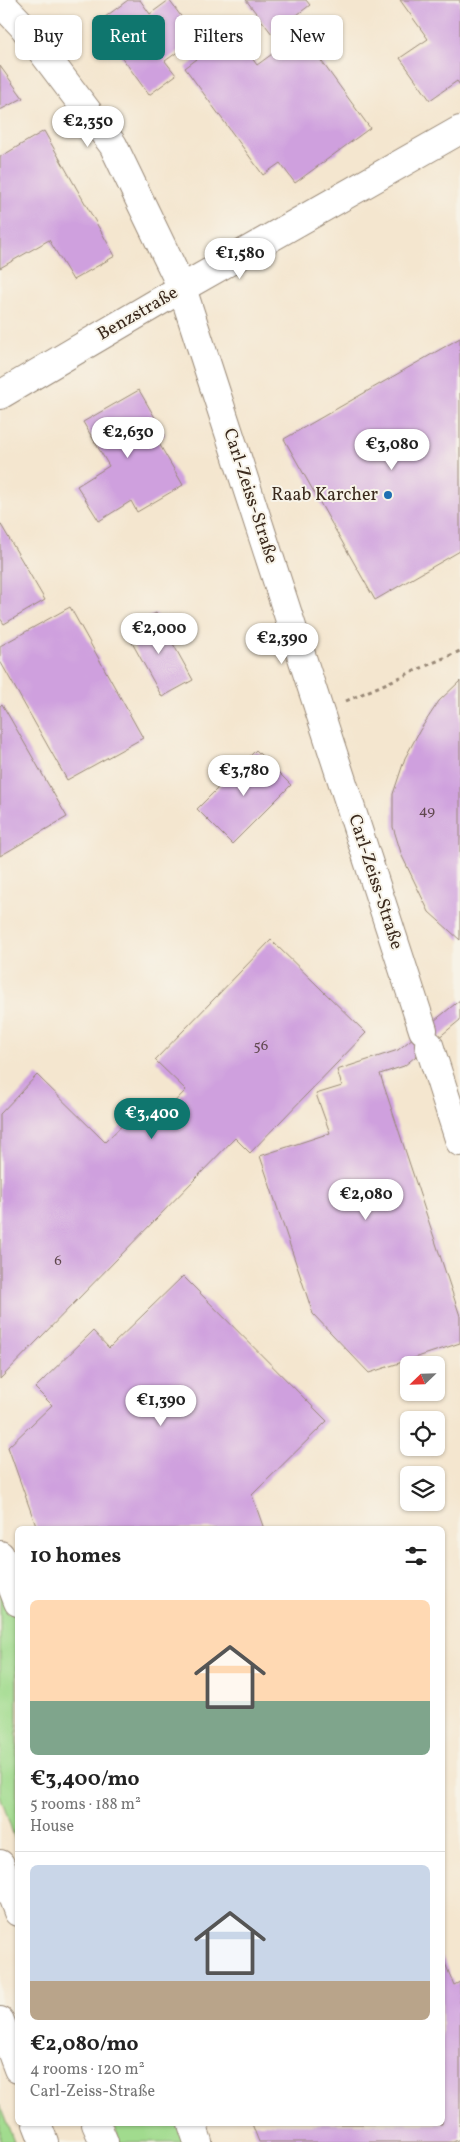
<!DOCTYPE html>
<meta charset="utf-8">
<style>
body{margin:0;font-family:Vollkorn,serif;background:#f6f6f6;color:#222;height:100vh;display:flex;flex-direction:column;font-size:19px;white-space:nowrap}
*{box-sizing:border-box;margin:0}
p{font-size:16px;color:#767676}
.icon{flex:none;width:28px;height:28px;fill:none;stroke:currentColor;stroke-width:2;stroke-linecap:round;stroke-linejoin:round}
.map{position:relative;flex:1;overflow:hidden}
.sheet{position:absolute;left:15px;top:1526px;width:430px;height:600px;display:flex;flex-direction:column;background:#fff;border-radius:8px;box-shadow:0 1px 4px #0004}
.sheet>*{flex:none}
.top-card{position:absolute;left:15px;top:15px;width:430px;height:45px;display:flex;gap:10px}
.needle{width:32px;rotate:247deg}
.buttons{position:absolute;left:400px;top:1356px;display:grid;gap:10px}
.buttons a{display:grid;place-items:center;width:45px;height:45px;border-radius:8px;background:#fff;box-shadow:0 1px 4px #0004;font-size:25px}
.price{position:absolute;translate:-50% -42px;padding:0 11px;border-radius:18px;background:#fff;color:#222;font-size:16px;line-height:32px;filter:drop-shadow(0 1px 2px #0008)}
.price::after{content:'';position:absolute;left:50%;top:30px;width:15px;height:11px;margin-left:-8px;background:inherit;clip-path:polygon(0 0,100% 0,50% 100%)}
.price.active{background:#0f766e;color:#fff}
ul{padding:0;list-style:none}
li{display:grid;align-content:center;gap:10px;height:265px;padding:0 15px}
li+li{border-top:1px solid #e0e0e0}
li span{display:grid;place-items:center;height:155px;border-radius:8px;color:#555}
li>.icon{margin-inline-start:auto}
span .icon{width:90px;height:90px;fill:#fffc;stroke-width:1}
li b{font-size:21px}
h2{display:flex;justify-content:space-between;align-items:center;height:60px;padding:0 15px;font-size:21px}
.pill{padding:0 18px;border-radius:8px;background:#fff;box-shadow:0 1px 4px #0004;font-size:18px;line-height:45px}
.pill.active{background:#0f766e;color:#fff}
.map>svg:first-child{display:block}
.green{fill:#a1db8e;stroke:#6e8256}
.building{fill:#cfa0de}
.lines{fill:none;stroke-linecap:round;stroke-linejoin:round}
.minor-casing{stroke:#988876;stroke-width:30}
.trunk-casing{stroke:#988876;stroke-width:30}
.path{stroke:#988876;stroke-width:3;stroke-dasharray:4 4;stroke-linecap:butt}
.minor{stroke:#fff;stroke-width:28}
.trunk{stroke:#fff;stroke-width:28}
.poi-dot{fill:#1f6fb2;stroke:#f7f3e8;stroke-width:2}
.labels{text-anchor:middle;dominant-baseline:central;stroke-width:4;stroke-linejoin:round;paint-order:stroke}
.number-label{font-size:15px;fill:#60484e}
.street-label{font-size:18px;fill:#3b2a1e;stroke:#f7f3e8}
.poi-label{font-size:18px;fill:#3b2a1e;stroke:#f7f3e8;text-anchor:end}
</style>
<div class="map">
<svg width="460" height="2142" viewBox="0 0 460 2142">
<rect width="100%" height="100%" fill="#f7f3e8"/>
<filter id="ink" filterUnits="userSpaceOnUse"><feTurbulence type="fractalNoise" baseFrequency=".02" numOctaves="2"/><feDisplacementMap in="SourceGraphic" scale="10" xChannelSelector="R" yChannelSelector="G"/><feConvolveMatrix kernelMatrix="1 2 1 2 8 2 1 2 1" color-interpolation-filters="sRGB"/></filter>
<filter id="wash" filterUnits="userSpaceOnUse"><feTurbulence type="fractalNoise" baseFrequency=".0096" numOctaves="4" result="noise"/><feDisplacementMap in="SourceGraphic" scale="20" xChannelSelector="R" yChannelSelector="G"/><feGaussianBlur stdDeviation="1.12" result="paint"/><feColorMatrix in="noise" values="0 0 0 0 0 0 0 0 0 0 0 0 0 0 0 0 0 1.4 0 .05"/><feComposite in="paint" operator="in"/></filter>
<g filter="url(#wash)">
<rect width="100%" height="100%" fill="#f4e6cf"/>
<g class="green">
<path d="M0,1555L17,1602V1846L0,1795Z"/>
<path d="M0,2105L14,2142H0Z"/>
<path d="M114,2124H192L198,2142H120Z"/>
</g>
<g id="blocks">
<g class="building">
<path d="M128,0H140L150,14L169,0L197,38L165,61L176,75L149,95L97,23Z"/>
<path d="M246,0H306L310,5L272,34Z"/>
<path d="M400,0H460V85L457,81L430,100L400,58L428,39Z"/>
<path d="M233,32L257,65L301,33L370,128L295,183L280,163L263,175L185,68Z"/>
<path d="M0,66L23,98L0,110Z"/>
<path d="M44,131L115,256L73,280L49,240L0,268V157Z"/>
<path d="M460,338V551L375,600L284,439Z"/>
<path d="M139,390L165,435L157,440L183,485L137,512L131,501L99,521L77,486L109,466L83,422Z"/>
<path d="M0,523L45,600L4,624L0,618Z"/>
<path d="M70,607L143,738L67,780L0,661V646Z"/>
<path d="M156,613L193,680L162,697L125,630Z"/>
<path d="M460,681V940L429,912L402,856L393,827V794L405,758L420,730L439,701Z"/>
<path d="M2,704L67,817L0,856V706Z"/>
<path d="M256,750L291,785L232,844L197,809Z"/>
<path d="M271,940L366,1033L250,1153L235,1138L0,1379V1114L37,1075L105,1142L137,1111L152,1125L186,1090L155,1060Z"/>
<path d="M460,1000V1020L404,1066L380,1074L460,1316V1343L369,1373L313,1314L260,1156L330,1133L316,1094L342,1086L337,1070L398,1050Z"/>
<path d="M183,1276L327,1421L252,1495L264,1529H37L8,1447L52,1405L35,1388L93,1331L109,1348Z"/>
<path d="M442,1956L454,1985L460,1982V2139L453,2142H259L252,2124H442Z"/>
</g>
</g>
</g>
<g filter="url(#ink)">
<use href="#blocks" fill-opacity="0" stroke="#988876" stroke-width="1"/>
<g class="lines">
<defs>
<g id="minor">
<path d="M0,2L22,25L113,145L182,288L423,1030"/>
<path d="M0,395L182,288L460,130"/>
<path d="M429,1045L460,1142"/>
<path d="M0,1555L18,1602"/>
<path d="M192,2124L198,2142"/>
</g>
<g id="trunk">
<path d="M0,1864L18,1912"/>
<path d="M0,2021L18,2069"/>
<path d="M37,2124L44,2142"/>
<path d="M96,2124L104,2142"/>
</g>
</defs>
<use href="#minor" class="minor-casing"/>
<use href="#trunk" class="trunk-casing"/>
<path class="path" d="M346,701L460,651"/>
<use href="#minor" class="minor"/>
<use href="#trunk" class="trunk"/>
</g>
</g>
<circle class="poi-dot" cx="388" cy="495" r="5"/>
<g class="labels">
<g class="number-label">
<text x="427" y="811">49</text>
<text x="261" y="1046">56</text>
<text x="58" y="1261">6</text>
</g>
<g class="street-label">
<text transform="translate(138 314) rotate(-30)">Benzstraße</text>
<text transform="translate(250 496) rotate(72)">Carl-Zeiss-Straße</text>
<text transform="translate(375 882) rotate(72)">Carl-Zeiss-Straße</text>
</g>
<g class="poi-label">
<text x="378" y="495">Raab Karcher</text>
</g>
</g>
</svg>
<div class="buttons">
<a><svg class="needle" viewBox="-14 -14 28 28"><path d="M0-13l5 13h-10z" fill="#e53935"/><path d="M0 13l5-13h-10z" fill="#767676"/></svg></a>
<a><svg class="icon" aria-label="locate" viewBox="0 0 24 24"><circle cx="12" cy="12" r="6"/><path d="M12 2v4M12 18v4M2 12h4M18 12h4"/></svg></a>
<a><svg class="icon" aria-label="layers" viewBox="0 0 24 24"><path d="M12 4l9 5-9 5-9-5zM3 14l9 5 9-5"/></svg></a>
</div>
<b class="price" style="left:88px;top:148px">€2,350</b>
<b class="price" style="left:240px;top:280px">€1,580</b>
<b class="price" style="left:128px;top:459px">€2,630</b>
<b class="price" style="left:392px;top:471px">€3,080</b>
<b class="price" style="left:159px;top:655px">€2,000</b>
<b class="price" style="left:282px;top:665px">€2,390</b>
<b class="price" style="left:244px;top:797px">€3,780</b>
<b class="price active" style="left:152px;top:1140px">€3,400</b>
<b class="price" style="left:366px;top:1221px">€2,080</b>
<b class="price" style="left:161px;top:1427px">€1,390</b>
<div class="top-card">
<a class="pill">Buy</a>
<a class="pill active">Rent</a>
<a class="pill">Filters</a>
<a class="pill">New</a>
</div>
<section class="sheet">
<h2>10 homes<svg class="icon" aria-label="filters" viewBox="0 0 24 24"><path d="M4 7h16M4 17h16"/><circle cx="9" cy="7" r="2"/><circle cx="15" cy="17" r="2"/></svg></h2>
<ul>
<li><span style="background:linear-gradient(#ffd9b3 65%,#7fa58c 0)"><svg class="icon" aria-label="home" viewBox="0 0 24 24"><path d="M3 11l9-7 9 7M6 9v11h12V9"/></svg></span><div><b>€3,400/mo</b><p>5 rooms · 188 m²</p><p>House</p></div></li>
<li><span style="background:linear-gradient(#c9d6e8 75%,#b9a48a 0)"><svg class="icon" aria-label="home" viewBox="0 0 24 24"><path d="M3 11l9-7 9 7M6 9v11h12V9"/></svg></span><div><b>€2,080/mo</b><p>4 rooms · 120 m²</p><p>Carl-Zeiss-Straße</p></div></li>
</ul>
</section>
</div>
